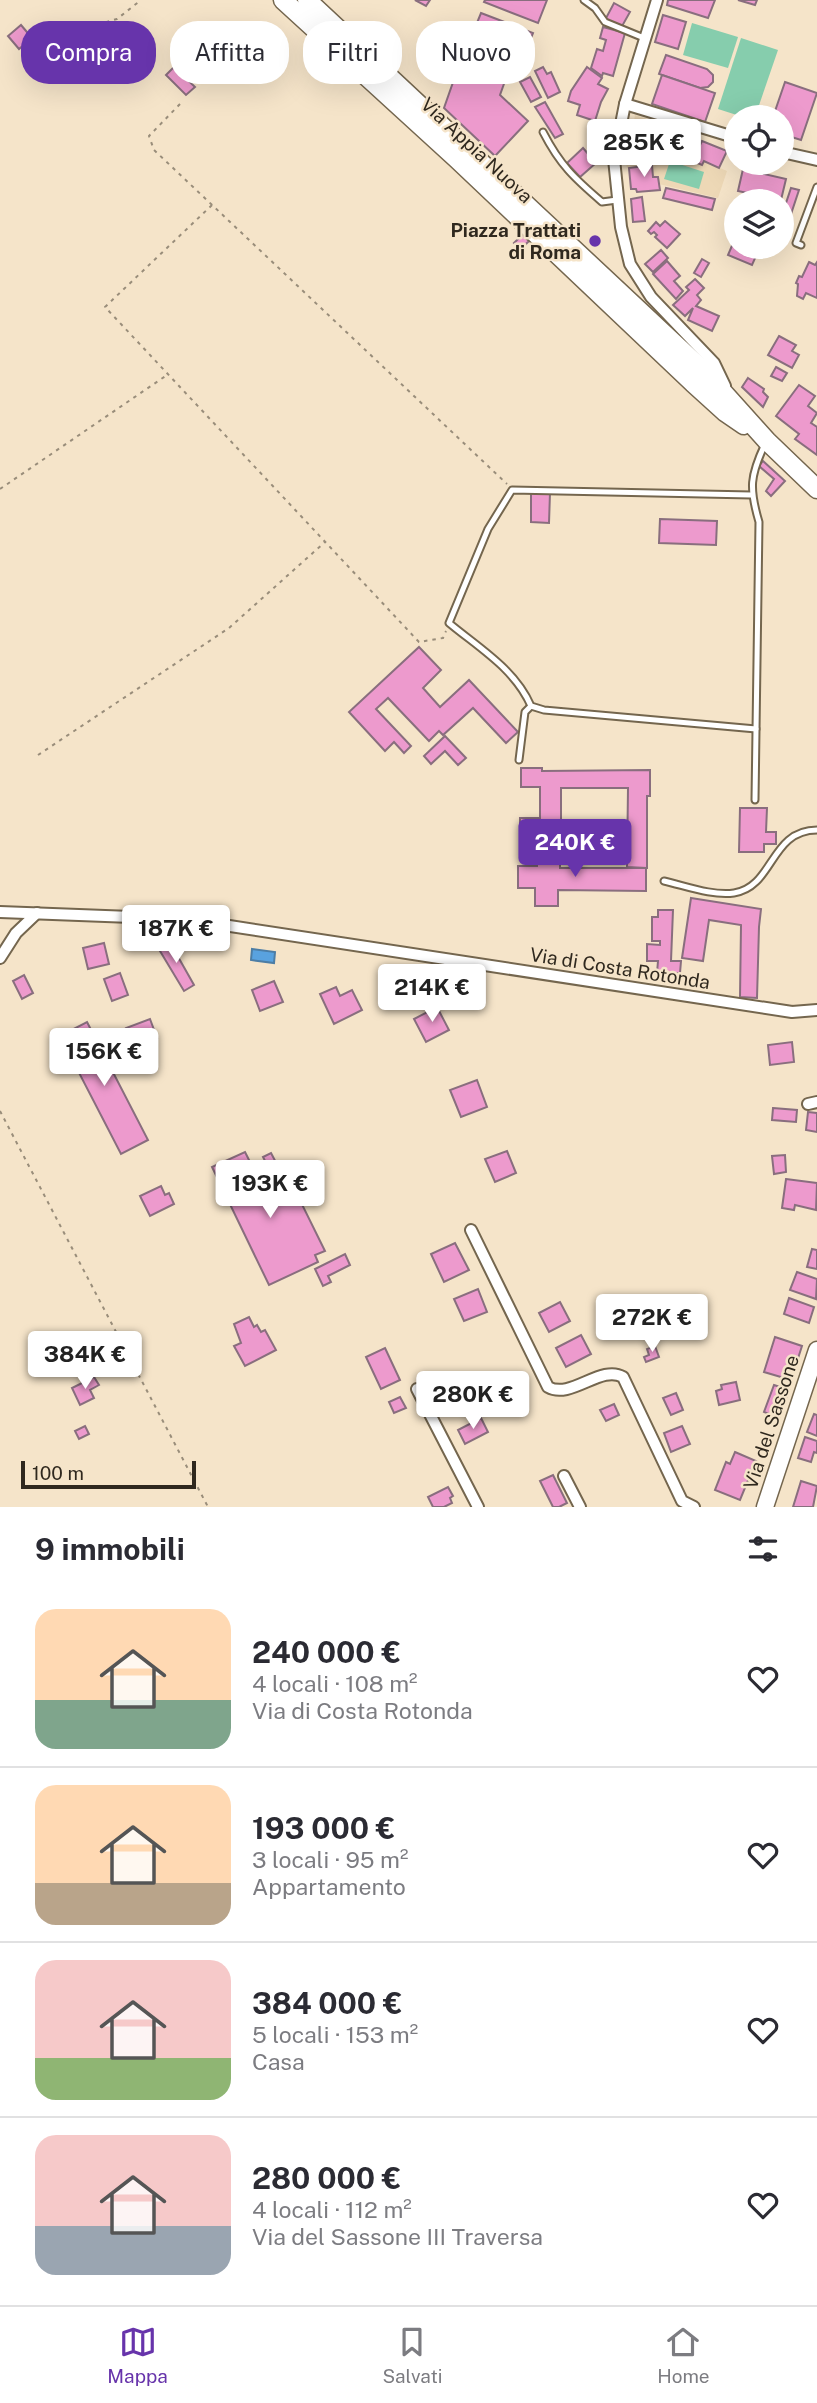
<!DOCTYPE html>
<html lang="it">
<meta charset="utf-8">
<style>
body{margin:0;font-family:"Public Sans",sans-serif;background:#f2f2f3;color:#2b2b33;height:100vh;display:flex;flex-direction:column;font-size:26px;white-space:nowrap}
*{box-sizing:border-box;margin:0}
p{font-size:23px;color:#7c7c81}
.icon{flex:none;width:38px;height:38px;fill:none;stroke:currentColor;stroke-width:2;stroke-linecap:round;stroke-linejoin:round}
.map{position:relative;height:1507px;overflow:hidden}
.details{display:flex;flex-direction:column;background:#fff;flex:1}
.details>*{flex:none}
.banner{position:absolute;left:21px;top:21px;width:775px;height:63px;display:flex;gap:14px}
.tools{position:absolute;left:724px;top:105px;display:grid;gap:14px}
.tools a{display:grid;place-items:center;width:70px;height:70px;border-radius:50%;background:#fff;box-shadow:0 7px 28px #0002;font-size:35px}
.scale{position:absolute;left:21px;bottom:18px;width:175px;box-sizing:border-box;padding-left:7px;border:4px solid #2f281e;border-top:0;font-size:19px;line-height:24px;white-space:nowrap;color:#2f281e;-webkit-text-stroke:5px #f5e4c9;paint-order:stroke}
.price{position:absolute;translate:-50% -60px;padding:0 16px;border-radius:7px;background:#fff;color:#222;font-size:23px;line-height:46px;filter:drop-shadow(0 2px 4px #0008)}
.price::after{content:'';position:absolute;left:50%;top:42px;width:21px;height:16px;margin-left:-10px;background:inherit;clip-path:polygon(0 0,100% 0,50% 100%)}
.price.active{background:#6734ab;color:#fff}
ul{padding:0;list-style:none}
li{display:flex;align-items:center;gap:21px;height:175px;padding:0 35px}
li+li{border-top:2px solid #e1e1e2}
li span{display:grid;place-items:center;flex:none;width:196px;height:140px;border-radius:21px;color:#555}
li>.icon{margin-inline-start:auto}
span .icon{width:84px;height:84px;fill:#fffc;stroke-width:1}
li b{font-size:30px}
h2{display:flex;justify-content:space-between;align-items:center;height:84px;padding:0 35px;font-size:30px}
.pill{padding:0 24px;border-radius:28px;background:#fff;box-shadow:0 7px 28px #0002;font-size:24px;line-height:63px}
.pill.active{background:#6734ab;color:#fff}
.tab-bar{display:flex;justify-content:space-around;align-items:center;height:98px;border-top:2px solid #e1e1e2;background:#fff;font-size:19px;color:#7c7c81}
.tab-bar a{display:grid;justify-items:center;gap:4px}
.tab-bar .active{color:#6734ab}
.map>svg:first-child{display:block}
.built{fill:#edd8b6}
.green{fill:#86cdad}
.water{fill:#59a2df;stroke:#4c7da5;stroke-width:2}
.building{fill:#ed9acd;stroke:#896e7e;stroke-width:2}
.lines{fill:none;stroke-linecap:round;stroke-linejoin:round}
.service-casing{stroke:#74664e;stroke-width:9}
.minor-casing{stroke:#74664e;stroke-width:14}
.secondary-casing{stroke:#74664e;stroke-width:19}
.primary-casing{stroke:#74664e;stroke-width:21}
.path{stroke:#998d7a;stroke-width:2;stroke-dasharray:3.5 5;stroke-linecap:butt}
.service{stroke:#fff;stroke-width:5}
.minor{stroke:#fff;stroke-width:10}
.secondary{stroke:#fff;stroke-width:16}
.primary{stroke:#fff;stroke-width:18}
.poi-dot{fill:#6734ab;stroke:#f5e4c9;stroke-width:2.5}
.labels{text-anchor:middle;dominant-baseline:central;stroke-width:5;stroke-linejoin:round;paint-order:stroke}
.street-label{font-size:19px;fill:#2f281e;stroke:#f5e4c9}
.poi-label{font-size:19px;font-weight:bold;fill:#2f281e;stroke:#f5e4c9;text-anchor:end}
</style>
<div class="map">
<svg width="817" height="1507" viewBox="0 0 817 1507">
<rect width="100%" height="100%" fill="#f5e4c9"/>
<path class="built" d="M635,115L672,127L666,144L686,152L684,157L701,165L704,161L727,171L718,198L659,184L658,177H653L652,165L627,168L625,157H628Z"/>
<g class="green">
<path d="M692,23L738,37L728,68L683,55Z"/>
<path d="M741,38L778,50L755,117H743L718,109Z"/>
<path d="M670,161L704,172L699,189L664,179Z"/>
</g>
<path class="water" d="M252,949L275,952L274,963L251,960Z"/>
<g class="building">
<path d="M415,0H430L426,6Z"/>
<path d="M485,0H547L538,23L484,2Z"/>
<path d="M668,0H715L708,18L667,5Z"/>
<path d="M738,0H757L755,5Z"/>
<path d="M614,3L630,12L621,28L605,20Z"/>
<path d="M481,13L533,33L522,60L470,40Z"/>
<path d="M663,15L686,22L678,49L655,42Z"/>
<path d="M21,25L32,38L19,49L8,36Z"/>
<path d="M603,27L625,33L613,76L603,73L602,76L591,68L597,49L603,51L606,40L600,38Z"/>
<path d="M464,51L510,67L500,95L528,121L495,156L444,108Z"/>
<path d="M666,55L707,69L713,75V82L708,87L700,88L659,74Z"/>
<path d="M174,67L195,87L186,95L166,75Z"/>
<path d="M543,67L547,74L551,72L560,92L548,98L535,71Z"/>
<path d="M587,67L602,78L598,84L608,89L601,102L595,121L577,115L580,105L568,101L571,91Z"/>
<path d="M662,75L715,93L705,122L652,104Z"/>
<path d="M530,77L541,97L531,102L520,82Z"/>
<path d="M785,82L817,93L801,140L782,134V117H773Z"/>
<path d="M545,102L563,134L555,138L535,107Z"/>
<path d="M635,123L655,127V130L662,132L660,141L655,140L651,157L630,151Z"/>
<path d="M672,127L690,134L683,151L666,144Z"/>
<path d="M702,141L727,151L719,168L704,161L702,165L683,157L689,143L699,147Z"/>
<path d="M583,148L596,163L580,177L567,163Z"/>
<path d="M652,165L653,177H658L660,190L637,192L636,189H631L629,168Z"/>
<path d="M743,169L786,179L781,200L738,191Z"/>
<path d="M666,188L715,199L712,210L663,198Z"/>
<path d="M791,188L799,190L787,226L782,225V215Z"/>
<path d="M642,197L645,221L633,222L631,199Z"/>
<path d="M665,221L680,234L667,248L655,237L657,235L654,232L651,234L648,231L656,222L660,226Z"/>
<path d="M737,234V247H760L752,265L728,255Z"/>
<path d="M522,235L529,241L521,249L514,243Z"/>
<path d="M661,250L668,258L653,272L645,264Z"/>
<path d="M702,259L709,263L701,277L694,273Z"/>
<path d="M667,261L680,276L674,281L683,291L676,299L653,274Z"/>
<path d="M809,262L815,265L817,262V298L806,293L803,299L797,296L798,284L796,283L799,276L802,277Z"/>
<path d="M695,279L704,288L697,295L701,300L696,306L719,316L712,331L688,320L693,308L685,316L673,305L689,290L686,287Z"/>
<path d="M779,336L796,345L792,351L799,355L792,368L768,355Z"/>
<path d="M776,367L787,373L782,381L771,376Z"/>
<path d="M748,378L764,389L763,392L768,397L763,407L742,387Z"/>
<path d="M799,385L815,396L808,406L817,413L811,423L817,427V455L795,439L799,434L776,416Z"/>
<path d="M763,461L785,481L771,496L766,491L774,479L759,466Z"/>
<path d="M531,493H550L549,523L531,522Z"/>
<path d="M660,519L717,521L716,545L659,543Z"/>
<path d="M419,647L441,670L423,688L440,707L469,680L518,732L506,743L473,708L443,735L439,731L429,741L388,698L376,709L411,746L404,753L394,742L385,751L349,712Z"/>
<path d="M445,736L466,758L458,765L445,751L431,764L424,756Z"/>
<path d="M521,768H542V771L650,770V796H647V868L627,867L628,788H561V849H539L540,836H520V818H540V787H521Z"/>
<path d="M740,808H767L766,832H776V844H764V852H739Z"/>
<path d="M537,850H560V868H646V891L558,890V906H535V888H518V866H537Z"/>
<path d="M691,898L761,909L759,927L757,998L740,997L741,925L709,920L703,961L682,958Z"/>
<path d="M658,910H673L671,961H681L680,973H657L658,961H647V944L660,945V941H652V917H658Z"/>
<path d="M168,939L194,985L184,991L157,946Z"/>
<path d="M104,943L109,964L88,969L83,948Z"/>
<path d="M120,973L128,995L112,1001L104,979Z"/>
<path d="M24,975L33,993L22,999L13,981Z"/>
<path d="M274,981L283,1002L260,1011L252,990Z"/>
<path d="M336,987L340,996L352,990L362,1010L334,1024L320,994Z"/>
<path d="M437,1007L449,1030L426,1042L414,1019Z"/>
<path d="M150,1019L157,1038L133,1047L126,1028Z"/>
<path d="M87,1022L148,1140L121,1154L60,1036Z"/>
<path d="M792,1042L794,1062L770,1065L768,1045Z"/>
<path d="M477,1080L487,1107L461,1117L450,1090Z"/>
<path d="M773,1108L797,1110L796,1122L772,1120Z"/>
<path d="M808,1112L817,1113V1132L806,1130Z"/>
<path d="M507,1151L516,1173L495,1182L485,1159Z"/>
<path d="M245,1152L264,1190L289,1178L325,1251L315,1255L318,1262L269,1285L212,1167Z"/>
<path d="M271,1153L281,1172L273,1176L263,1157Z"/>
<path d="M785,1155L786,1172L774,1174L772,1156Z"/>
<path d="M786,1179L817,1183L816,1210L795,1205L794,1210L782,1208Z"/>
<path d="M161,1186L165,1195L169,1193L174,1204L150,1216L140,1196Z"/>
<path d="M455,1243L469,1270L444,1282L431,1254Z"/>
<path d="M812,1249L817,1250V1269L807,1267Z"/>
<path d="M345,1254L350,1265L328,1276L331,1282L323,1286L315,1269Z"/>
<path d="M797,1272L817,1279L816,1299L790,1290Z"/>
<path d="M478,1289L487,1312L464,1321L454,1299Z"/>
<path d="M789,1298L814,1307L809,1323L784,1314Z"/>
<path d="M560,1302L570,1321L549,1332L539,1313Z"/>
<path d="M249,1317L254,1327L257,1325L261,1332L265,1330L276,1350L245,1366L234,1346L241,1343L234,1324Z"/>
<path d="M581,1335L591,1354L566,1367L556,1348Z"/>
<path d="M775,1337L802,1346L791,1380L764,1372Z"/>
<path d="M655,1346L659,1357L646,1362L644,1357L649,1355L647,1349Z"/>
<path d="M385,1348L400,1380L381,1389L366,1357Z"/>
<path d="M94,1377L99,1385L90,1390L94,1398L80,1405L72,1388Z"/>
<path d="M736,1382L740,1400L719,1405L716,1391L722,1389L721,1385Z"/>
<path d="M774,1385L789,1390L779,1418L764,1412Z"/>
<path d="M676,1393L683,1410L671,1415L663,1398Z"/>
<path d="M400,1397L406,1408L394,1413L389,1402Z"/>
<path d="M614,1404L619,1415L606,1421L600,1410Z"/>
<path d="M814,1414L817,1415V1436L807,1432Z"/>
<path d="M481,1418L488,1432L465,1444L458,1430Z"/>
<path d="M85,1426L89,1434L79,1439L75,1431Z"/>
<path d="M682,1426L690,1444L671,1452L664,1433Z"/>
<path d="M805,1437L817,1441V1453L814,1452L811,1462L798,1458Z"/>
<path d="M735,1452L756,1461L740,1500L715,1490L726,1462L730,1464Z"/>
<path d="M553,1475L567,1503L559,1507H553L540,1481Z"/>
<path d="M801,1481L817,1486L813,1507H793Z"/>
<path d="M448,1487L453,1496L450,1498L452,1503L444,1507H433L428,1497Z"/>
</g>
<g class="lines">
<defs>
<g id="service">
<path d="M584,0L595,8L605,22L644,38"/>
<path d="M543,132C560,165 574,178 602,202L617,200"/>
<path d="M801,245L796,243L817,187"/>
<path d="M751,495L512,490L488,529L449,623C479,648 515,669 531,706L544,710L756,729"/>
<path d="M519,760L525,712L531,706"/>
<path d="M755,800L759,522C749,488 750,476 765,444"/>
<path d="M664,881C686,886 712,896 734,893C774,887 770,830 817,830"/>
</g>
<g id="minor">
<path d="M657,0L625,104L614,159L621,227L630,264L651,297L714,363L725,386"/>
<path d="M625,104L737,138"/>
<path d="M782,152L817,160"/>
<path d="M0,912L184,919L792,1012L817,1010"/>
<path d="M0,958L16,933L37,913"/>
<path d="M808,1104L817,1102"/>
<path d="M471,1230L548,1387C571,1400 601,1364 623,1377L682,1501L694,1507"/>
<path d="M417,1389L478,1507"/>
<path d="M564,1476L580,1507"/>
</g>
<path id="secondary" d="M765,1507L817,1350"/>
<g id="primary">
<path d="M283,0L457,159L693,383L725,412L744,425"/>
<path d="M307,0L705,372L767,441L817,489"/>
</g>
</defs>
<use href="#service" class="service-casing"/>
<use href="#minor" class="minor-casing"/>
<use href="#secondary" class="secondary-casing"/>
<use href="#primary" class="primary-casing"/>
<g class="path">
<path d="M40,39L54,49L60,48L92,26L117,19L141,0"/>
<path d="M180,104L149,136L154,150L507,484"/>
<path d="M212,205L105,307L419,642L443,638L446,631"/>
<path d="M569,225L581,223"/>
<path d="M0,489L167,375"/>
<path d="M38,755L229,628L325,542"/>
<path d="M0,1111L208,1507"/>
</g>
<use href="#service" class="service"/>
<use href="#minor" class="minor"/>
<use href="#secondary" class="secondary"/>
<use href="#primary" class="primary"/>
</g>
<circle class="poi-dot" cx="595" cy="241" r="7"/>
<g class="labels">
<g class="street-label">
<text transform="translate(477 150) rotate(43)">Via Appia Nuova</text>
<text transform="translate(620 968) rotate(9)">Via di Costa Rotonda</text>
<text transform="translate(771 1422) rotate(-72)">Via del Sassone</text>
</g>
<g class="poi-label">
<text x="581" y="230">Piazza Trattati<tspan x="581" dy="22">di Roma</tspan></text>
</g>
</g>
</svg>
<div class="tools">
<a><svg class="icon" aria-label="locate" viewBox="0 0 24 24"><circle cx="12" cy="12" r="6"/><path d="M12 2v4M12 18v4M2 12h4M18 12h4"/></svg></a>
<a><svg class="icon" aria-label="layers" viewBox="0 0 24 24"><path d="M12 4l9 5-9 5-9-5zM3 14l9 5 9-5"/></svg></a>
</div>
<div class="scale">100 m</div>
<b class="price" style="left:644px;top:179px">285K €</b>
<b class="price active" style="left:575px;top:879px">240K €</b>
<b class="price" style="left:176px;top:965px">187K €</b>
<b class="price" style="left:432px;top:1024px">214K €</b>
<b class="price" style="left:104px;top:1088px">156K €</b>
<b class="price" style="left:270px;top:1220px">193K €</b>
<b class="price" style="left:652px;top:1354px">272K €</b>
<b class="price" style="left:85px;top:1391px">384K €</b>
<b class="price" style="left:473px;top:1431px">280K €</b>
<div class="banner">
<a class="pill active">Compra</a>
<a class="pill">Affitta</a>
<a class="pill">Filtri</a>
<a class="pill">Nuovo</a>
</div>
</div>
<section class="details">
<h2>9 immobili<svg class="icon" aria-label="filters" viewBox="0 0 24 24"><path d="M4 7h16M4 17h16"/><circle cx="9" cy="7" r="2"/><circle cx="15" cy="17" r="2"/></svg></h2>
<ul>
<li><span style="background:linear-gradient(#ffd9b3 65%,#7fa58c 0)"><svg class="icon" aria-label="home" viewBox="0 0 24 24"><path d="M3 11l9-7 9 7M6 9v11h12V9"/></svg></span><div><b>240 000 €</b><p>4 locali · 108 m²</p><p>Via di Costa Rotonda</p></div><svg class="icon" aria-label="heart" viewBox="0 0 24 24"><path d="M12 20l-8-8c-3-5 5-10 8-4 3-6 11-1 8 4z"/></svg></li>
<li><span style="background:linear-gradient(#ffd9b3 70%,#b9a48a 0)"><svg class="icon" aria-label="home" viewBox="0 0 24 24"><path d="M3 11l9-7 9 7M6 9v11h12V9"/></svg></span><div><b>193 000 €</b><p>3 locali · 95 m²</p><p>Appartamento</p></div><svg class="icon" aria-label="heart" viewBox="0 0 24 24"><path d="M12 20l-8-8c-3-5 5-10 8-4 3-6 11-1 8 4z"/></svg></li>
<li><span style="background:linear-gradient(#f6c9c9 70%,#8fb573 0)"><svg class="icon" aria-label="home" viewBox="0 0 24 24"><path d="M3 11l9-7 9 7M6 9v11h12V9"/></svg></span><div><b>384 000 €</b><p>5 locali · 153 m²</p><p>Casa</p></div><svg class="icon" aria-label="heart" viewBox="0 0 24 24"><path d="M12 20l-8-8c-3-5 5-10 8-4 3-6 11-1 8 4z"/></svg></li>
<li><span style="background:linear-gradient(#f6c9c9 65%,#9aa5b1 0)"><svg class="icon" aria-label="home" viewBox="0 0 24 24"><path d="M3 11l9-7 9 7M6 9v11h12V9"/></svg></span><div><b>280 000 €</b><p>4 locali · 112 m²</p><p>Via del Sassone III Traversa</p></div><svg class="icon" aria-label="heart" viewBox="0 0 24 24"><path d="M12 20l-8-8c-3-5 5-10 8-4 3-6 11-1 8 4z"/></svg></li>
</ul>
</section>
<nav class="tab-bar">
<a class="active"><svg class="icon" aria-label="map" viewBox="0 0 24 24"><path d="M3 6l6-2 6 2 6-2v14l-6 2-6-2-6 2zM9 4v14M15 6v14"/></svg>Mappa</a>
<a><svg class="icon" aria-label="saved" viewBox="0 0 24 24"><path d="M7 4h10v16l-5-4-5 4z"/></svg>Salvati</a>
<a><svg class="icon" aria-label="home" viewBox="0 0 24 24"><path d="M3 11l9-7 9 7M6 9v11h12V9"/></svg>Home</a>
</nav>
